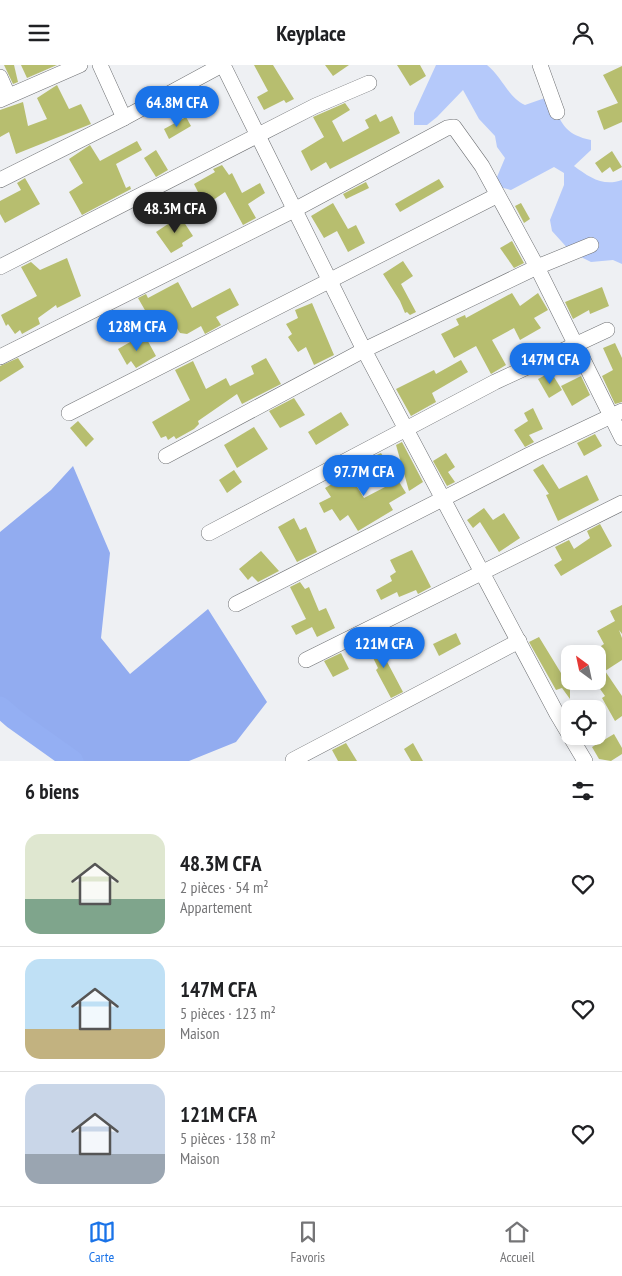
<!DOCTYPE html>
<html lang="fr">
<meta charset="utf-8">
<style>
body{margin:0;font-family:"PT Sans Narrow",sans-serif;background:#f6f6f6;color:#202124;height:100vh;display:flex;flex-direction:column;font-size:19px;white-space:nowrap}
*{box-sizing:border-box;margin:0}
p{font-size:16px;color:#757577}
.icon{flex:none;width:28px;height:28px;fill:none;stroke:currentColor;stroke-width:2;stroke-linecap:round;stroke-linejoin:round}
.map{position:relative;height:696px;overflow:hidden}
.panel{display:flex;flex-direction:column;background:#fff;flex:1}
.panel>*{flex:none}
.needle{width:32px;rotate:327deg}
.fabs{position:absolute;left:561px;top:580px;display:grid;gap:10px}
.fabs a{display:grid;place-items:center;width:45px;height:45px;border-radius:10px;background:#fff;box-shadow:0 2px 8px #0003;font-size:25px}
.price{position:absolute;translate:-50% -42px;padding:0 11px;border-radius:18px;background:#1a73e8;color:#fff;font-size:16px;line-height:32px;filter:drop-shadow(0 1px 2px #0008)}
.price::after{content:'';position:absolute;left:50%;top:30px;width:15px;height:11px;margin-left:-8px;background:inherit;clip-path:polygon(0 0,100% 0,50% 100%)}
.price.selected{background:#222;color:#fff}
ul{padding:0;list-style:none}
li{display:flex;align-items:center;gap:15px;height:125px;padding:0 25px}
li+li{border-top:1px solid #e0e0e0}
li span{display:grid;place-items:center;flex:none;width:140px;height:100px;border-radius:15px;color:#555}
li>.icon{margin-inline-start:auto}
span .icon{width:60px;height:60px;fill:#fffc;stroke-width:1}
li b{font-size:21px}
h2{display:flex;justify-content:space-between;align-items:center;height:60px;padding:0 25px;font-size:21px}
header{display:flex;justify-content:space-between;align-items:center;height:65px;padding:0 25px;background:#fff;font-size:22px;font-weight:600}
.tabs{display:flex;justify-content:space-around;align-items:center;height:70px;border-top:1px solid #e0e0e0;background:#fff;font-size:14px;color:#757577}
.tabs a{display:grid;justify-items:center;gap:2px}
.tabs .selected{color:#1a73e8}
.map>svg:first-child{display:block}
.green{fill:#b5c9fa}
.forest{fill:#92acf0}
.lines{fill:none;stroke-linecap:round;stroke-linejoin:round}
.river{stroke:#94aff3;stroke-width:21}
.building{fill:#b7be6f}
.minor-casing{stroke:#6e7073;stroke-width:16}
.minor{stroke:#fff;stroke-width:15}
</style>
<header><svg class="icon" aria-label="menu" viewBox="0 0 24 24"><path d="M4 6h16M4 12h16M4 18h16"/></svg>Keyplace<svg class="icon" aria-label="person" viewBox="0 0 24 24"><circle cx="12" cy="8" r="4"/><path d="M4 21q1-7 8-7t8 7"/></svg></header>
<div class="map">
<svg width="622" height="696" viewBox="0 0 622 696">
<rect width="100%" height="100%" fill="#eef0f3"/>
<path class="green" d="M436,0H487C502,12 508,32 525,40L545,33L554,39C561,60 567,70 591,75V85L574,101C589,112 603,122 622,115V199L613,195L591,197L571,187L552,166L550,155L564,120V108L554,102L511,125L500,122L497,112L505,93L497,82L495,71L479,54L463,25L437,52L427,60H414V48Z"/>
<path class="forest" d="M73,401L110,488L101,573L130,609L208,544L267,637L236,677L189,696H80L75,692L64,689L0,633V467L51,425Z"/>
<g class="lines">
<path class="river" d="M0,642L14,654L73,696"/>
</g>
<g class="building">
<path d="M4,0H14L18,17L13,19Z"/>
<path d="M21,0H57L27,13Z"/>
<path d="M254,0H273L294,34L286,38L284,35L264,45L257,32L268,26Z"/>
<path d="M325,0H349L333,11Z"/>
<path d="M397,0H420L426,11L410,21Z"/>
<path d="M622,1V57L604,65L597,46L618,38L603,10Z"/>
<path d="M57,20L69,44L81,39L91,59L16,89L9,67L0,72V45L23,37L28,61L47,54L37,33Z"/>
<path d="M345,38L350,45L332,56L343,77L369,63L365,55L376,49L380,57L392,51L400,68L330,104L326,97L311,106L301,86L324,72L313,52Z"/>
<path d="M186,52L191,61L169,74L164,64Z"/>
<path d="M137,76L142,85L116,99L126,123L130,121L131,124L82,150L69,127L83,118L69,94L90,80L100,96Z"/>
<path d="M156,85L168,105L156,112L144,93Z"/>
<path d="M612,86L622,102L613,107L610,102L602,108L595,98Z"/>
<path d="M222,100L229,110L232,108L242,128L260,118L265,128L248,139L256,153L243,160L225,127L194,148L187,134L198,127L194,119L215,107L213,104Z"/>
<path d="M25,113L40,139L5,158L0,149V136L21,125L17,118Z"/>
<path d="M439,114L444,122L400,147L395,139Z"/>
<path d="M366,117L369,123L346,134L343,129Z"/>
<path d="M333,138L348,164L356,160L365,178L348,187L337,166L324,173L311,151Z"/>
<path d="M521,138L530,154L524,158L515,141Z"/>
<path d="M180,151L193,171L182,178L183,181L171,188L156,167Z"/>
<path d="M512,176L524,198L514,203L500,183Z"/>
<path d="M67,193L81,231L57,243L56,240L38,253L40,259L22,269L20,265L15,269L8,259L6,261L1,250L37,231L21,202L31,197L40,205Z"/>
<path d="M403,196L413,211L401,219L416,247L410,250L407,247L405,248L400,236L383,209Z"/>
<path d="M178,217L192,243L230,223L239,240L216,252L221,260L205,269L201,261L187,269L180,268L170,252L154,261L138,233L146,229L148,233Z"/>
<path d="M602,222L609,241L590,249L589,245L573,254L565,237Z"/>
<path d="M512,228L520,241L538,228L548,245L534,253L541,263L520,275L514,263L492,275L506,300L491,309L476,281L454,293L441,269L459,260L456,254L465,250L466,253Z"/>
<path d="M312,238L334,290L314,300L306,282L298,287L288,272L292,269L286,259L298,253L295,245Z"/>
<path d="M144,269L156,291L136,303L131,296L127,300L118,284Z"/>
<path d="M615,278L622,293V337L615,339L602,311L613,305L603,283Z"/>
<path d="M18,293L24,302L0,317V301Z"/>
<path d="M266,293L281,319L242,339L237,329L198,356L199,359L194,364L176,374L174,371L168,375L166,371L161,373L152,357L190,335L175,305L193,296L206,324L226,313L230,321L254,309L251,301Z"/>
<path d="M461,295L468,307L432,328L436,337L411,351L396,324L434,305L436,309Z"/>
<path d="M551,307L562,325L549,333L538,314Z"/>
<path d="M581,311L590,330L572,341L561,321Z"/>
<path d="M294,333L305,350L280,363L269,346Z"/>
<path d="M533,343L543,364L529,370L534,377L525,382L514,365L528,356L524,348Z"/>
<path d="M341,347L349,360L316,380L308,367Z"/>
<path d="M78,356L94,374L86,382L70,363Z"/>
<path d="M254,362L268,384L237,403L224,380Z"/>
<path d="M595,369L602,381L584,391L577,378Z"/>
<path d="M402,377L423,417L409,426L396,380Z"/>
<path d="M381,388L406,428L389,438L393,445L358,466L348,450L340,456L332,444L324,448L319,438L331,432L325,423L349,409L364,433L385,422L368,394Z"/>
<path d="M446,388L455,402L448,407L455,417L447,421L433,396Z"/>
<path d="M543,399L559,424L587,410L599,435L558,456L546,430L549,429L533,405Z"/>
<path d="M234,405L242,417L227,428L219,415Z"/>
<path d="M484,443L493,455L504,448L520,473L499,487L480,457L473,463L467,455Z"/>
<path d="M294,453L300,465L306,462L317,487L297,497L278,462Z"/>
<path d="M600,459L612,481L561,511L554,500L562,495L555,482L569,475L574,484L590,473L587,466Z"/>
<path d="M412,485L431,522L418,529L416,525L399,532L397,527L381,535L376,525L392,516L390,511L396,507L390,495Z"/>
<path d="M261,486L279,506L258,517L252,511L248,515L239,504Z"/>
<path d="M300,517L305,524L309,522L319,546L326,543L335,563L317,572L312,562L296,570L291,561L306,554L290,522Z"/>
<path d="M622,540V569L619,565L622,573V595L605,606L622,631V651L615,656L602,633L605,631L598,621V596L606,591L601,581L604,579L597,566L615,556L610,546Z"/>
<path d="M456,568L461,579L439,591L433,579Z"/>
<path d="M374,572L403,627L391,633L376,605L378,603L365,576Z"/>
<path d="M539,572L561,608L570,603V616H584L570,624V634L562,623L556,625L529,577Z"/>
<path d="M341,588L349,604L333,612L324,596Z"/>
<path d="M614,669L622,683V689L611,696L599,694L592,682Z"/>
<path d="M346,678L357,696H338L332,685Z"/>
<path d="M413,678L423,696H411L404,684Z"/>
</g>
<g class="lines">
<defs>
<g id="minor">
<path d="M100,0L124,53"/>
<path d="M223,0L364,285L557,649L585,696"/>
<path d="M540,0L557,47"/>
<path d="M0,12L8,30"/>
<path d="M0,35L80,0"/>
<path d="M0,115L124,53L222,0"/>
<path d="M0,202L315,41L369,18"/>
<path d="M0,292L294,145L447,63L454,62L482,101L537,202L622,373"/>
<path d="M69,348L496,131"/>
<path d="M166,391L364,285L537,202L591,180"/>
<path d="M209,468L495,317L607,265"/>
<path d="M236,539L529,390L622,346"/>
<path d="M306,595L622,438"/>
<path d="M293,695L519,576"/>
</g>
</defs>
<use href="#minor" class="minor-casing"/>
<use href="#minor" class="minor"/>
</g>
</svg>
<div class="fabs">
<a><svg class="needle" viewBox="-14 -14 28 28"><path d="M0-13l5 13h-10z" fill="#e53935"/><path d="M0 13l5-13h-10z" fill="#757577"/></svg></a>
<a><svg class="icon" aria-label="locate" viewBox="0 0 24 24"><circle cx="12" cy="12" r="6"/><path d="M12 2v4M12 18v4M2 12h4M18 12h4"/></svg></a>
</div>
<b class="price" style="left:177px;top:63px">64.8M CFA</b>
<b class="price selected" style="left:175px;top:169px">48.3M CFA</b>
<b class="price" style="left:137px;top:287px">128M CFA</b>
<b class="price" style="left:550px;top:320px">147M CFA</b>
<b class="price" style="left:364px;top:432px">97.7M CFA</b>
<b class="price" style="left:384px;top:604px">121M CFA</b>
</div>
<section class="panel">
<h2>6 biens<svg class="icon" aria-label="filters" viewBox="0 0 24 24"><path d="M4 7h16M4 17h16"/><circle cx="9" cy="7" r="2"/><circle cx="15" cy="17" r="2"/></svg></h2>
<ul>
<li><span style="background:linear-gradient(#dfe7d0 65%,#7fa58c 0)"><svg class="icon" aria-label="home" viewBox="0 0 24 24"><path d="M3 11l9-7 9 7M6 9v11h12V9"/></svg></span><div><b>48.3M CFA</b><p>2 pièces · 54 m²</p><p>Appartement</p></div><svg class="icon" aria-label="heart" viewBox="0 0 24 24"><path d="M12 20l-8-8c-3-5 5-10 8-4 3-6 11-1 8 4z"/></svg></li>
<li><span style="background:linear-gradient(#bfe0f5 70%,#c2b280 0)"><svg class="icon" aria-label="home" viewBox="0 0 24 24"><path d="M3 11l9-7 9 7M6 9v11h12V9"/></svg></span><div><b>147M CFA</b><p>5 pièces · 123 m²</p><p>Maison</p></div><svg class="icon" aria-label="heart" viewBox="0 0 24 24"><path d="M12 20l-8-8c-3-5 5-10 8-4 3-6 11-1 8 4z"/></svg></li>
<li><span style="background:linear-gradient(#c9d6e8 70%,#9aa5b1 0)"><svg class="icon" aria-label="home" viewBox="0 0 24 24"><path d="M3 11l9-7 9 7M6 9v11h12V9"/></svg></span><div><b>121M CFA</b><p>5 pièces · 138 m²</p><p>Maison</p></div><svg class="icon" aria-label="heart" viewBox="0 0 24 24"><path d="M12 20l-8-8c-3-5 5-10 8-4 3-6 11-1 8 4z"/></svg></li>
</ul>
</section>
<nav class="tabs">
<a class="selected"><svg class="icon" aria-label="map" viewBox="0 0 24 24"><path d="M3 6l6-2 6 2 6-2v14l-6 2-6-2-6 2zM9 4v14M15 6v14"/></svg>Carte</a>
<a><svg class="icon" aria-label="saved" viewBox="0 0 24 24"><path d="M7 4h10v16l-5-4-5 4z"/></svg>Favoris</a>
<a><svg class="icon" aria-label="home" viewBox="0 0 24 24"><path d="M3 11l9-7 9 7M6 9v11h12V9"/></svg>Accueil</a>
</nav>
